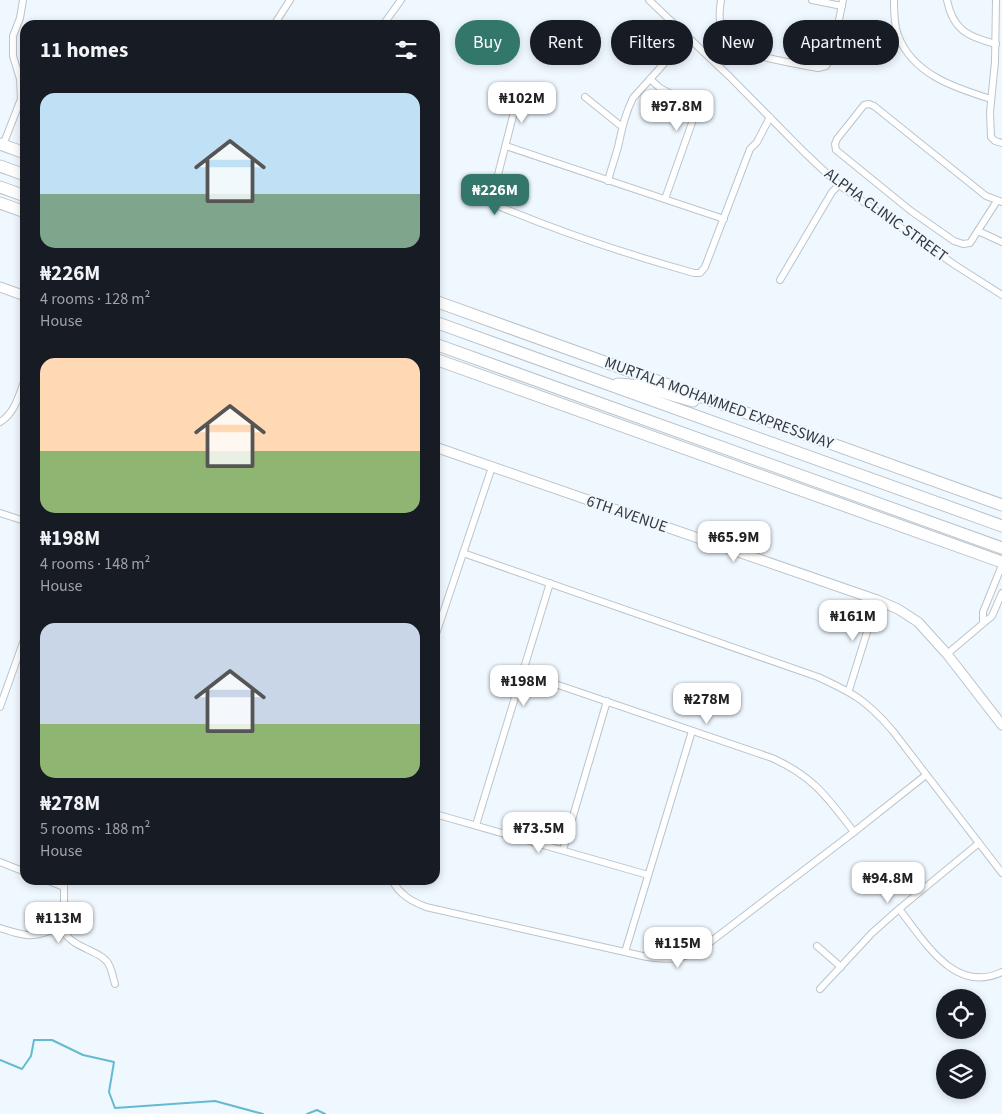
<!DOCTYPE html>
<meta charset="utf-8">
<style>
body{margin:0;font-family:"Source Sans 3",sans-serif;background:#20242c;color:#f1f3f6;height:100vh;display:flex;flex-direction:column;font-size:19px;white-space:nowrap}
*{box-sizing:border-box;margin:0}
p{font-size:16px;color:#9ea1a6}
.icon{flex:none;width:28px;height:28px;fill:none;stroke:currentColor;stroke-width:2;stroke-linecap:round;stroke-linejoin:round}
.map{position:relative;flex:1;overflow:hidden}
.side{position:absolute;left:20px;top:20px;width:420px;height:865px;display:flex;flex-direction:column;background:#171b24;border-radius:15px;box-shadow:0 2px 8px #0003}
.side>*{flex:none}
.banner{position:absolute;left:455px;top:20px;width:471px;height:45px;display:flex;gap:10px}
.controls{position:absolute;left:936px;top:989px;display:grid;gap:10px}
.controls a{display:grid;place-items:center;width:50px;height:50px;border-radius:50%;background:#171b24;box-shadow:0 2px 8px #0003;font-size:25px}
.price{position:absolute;translate:-50% -42px;padding:0 11px;border-radius:10px;background:#fff;color:#222;font-size:16px;line-height:32px;filter:drop-shadow(0 1px 2px #0008)}
.price::after{content:'';position:absolute;left:50%;top:30px;width:15px;height:11px;margin-left:-8px;background:inherit;clip-path:polygon(0 0,100% 0,50% 100%)}
.price.on{background:#33776b;color:#fff}
ul{padding:0;list-style:none}
li{display:grid;align-content:center;gap:10px;height:265px;padding:0 20px}
li span{display:grid;place-items:center;height:155px;border-radius:15px;color:#555}
li>.icon{margin-inline-start:auto}
span .icon{width:90px;height:90px;fill:#fffc;stroke-width:1}
li b{font-size:21px}
h2{display:flex;justify-content:space-between;align-items:center;height:60px;padding:0 20px;font-size:21px}
.chip{padding:0 18px;border-radius:22px;background:#171b24;box-shadow:0 2px 8px #0003;font-size:18px;line-height:45px}
.chip.on{background:#33776b;color:#fff}
.map>svg:first-child{display:block}
.lines{fill:none;stroke-linecap:round;stroke-linejoin:round}
.stream{stroke:#65b9d1;stroke-width:2}
.street-casing{stroke:#bcc4cb;stroke-width:8}
.secondary-casing{stroke:#bcc4cb;stroke-width:11}
.highway-casing{stroke:#bcc4cb;stroke-width:13}
.street{stroke:#fff;stroke-width:6}
.secondary{stroke:#fff;stroke-width:9}
.highway{stroke:#fff;stroke-width:11}
.labels{text-anchor:middle;dominant-baseline:central;stroke-width:4;stroke-linejoin:round;paint-order:stroke}
.street-label{font-size:16px;fill:#36393c;stroke:#f0f8ff}
</style>
<div class="map">
<svg width="1002" height="1114" viewBox="0 0 1002 1114">
<rect width="100%" height="100%" fill="#f0f8ff"/>
<g class="lines">
<g class="stream">
<path d="M0,1060L22,1069L31,1056L34,1040H52L83,1055L114,1062L109,1092L115,1108L215,1101L263,1114"/>
<path d="M307,1114L317,1110L325,1114"/>
</g>
<defs>
<g id="street">
<path d="M649,0L730,77L804,152L839,185L955,265L1002,295"/>
<path d="M721,0C714,42 732,51 768,58C785,62 801,65 818,68L826,66L832,55L843,0"/>
<path d="M812,0L842,6"/>
<path d="M894,0C894,11 894,25 898,35C912,74 955,88 991,99"/>
<path d="M947,0C953,30 968,37 996,44"/>
<path d="M996,0L995,62L990,112L991,137L995,141L1002,143"/>
<path d="M274,25L290,0"/>
<path d="M383,25L401,0"/>
<path d="M650,79L660,88L689,104L693,109L694,117L665,199"/>
<path d="M525,97L514,112L492,198L496,205C560,232 626,254 694,273H700L705,267L750,149L757,142L770,117"/>
<path d="M585,97L621,126"/>
<path d="M3,145L21,99L20,79L13,56V36L20,18L23,0"/>
<path d="M506,146L724,219"/>
<path d="M608,181C611,169 615,158 618,147C622,129 625,114 633,98L688,37"/>
<path d="M997,201L970,243L963,244L954,241L911,211L836,150L835,144L837,139L864,105L869,104L874,106L986,196L1002,202"/>
<path d="M978,231L1002,242"/>
<path d="M780,280L832,192L839,185"/>
<path d="M0,422C15,413 19,395 25,379"/>
<path d="M0,513L25,521"/>
<path d="M463,553L818,677C853,693 866,700 892,730L1002,873"/>
<path d="M983,622V612L1002,565"/>
<path d="M435,637L492,467"/>
<path d="M947,654L992,616L1002,593"/>
<path d="M523,673L772,758C814,777 827,797 854,832"/>
<path d="M849,690L877,600"/>
<path d="M0,707L25,637"/>
<path d="M435,814L648,875"/>
<path d="M476,825L550,583"/>
<path d="M563,850L607,701"/>
<path d="M0,862L25,872"/>
<path d="M46,880L64,887"/>
<path d="M64,880V932C74,949 103,951 109,965C112,970 113,978 115,984"/>
<path d="M392,880C400,895 411,901 426,907L647,957C672,961 684,959 705,946L854,832L926,775"/>
<path d="M899,909C924,940 954,995 1002,972"/>
<path d="M0,928C31,938 32,938 62,926"/>
<path d="M817,946L841,967"/>
<path d="M625,952L692,731"/>
<path d="M820,989L872,933L899,909L979,843"/>
</g>
<g id="secondary">
<path d="M0,287L25,296"/>
<path d="M435,447L877,600L898,609L918,622L947,654L1002,725"/>
</g>
<g id="highway">
<path d="M0,144L25,153"/>
<path d="M0,166L25,175"/>
<path d="M0,187L25,196"/>
<path d="M0,203L25,212"/>
<path d="M435,301L1002,505"/>
<path d="M435,322L1002,526"/>
<path d="M435,344L1002,548"/>
<path d="M435,359L1002,562"/>
<path d="M618,384L641,386L693,401"/>
</g>
</defs>
<use href="#street" class="street-casing"/>
<use href="#secondary" class="secondary-casing"/>
<use href="#highway" class="highway-casing"/>
<use href="#street" class="street"/>
<use href="#secondary" class="secondary"/>
<use href="#highway" class="highway"/>
</g>
<g class="labels">
<g class="street-label">
<text transform="translate(886 215) rotate(36)">ALPHA CLINIC STREET</text>
<text transform="translate(719 403) rotate(20)">MURTALA MOHAMMED EXPRESSWAY</text>
<text transform="translate(627 514) rotate(19)">6TH AVENUE</text>
</g>
</g>
</svg>
<div class="controls">
<a><svg class="icon" aria-label="locate" viewBox="0 0 24 24"><circle cx="12" cy="12" r="6"/><path d="M12 2v4M12 18v4M2 12h4M18 12h4"/></svg></a>
<a><svg class="icon" aria-label="layers" viewBox="0 0 24 24"><path d="M12 4l9 5-9 5-9-5zM3 14l9 5 9-5"/></svg></a>
</div>
<b class="price" style="left:522px;top:124px">₦102M</b>
<b class="price" style="left:677px;top:132px">₦97.8M</b>
<b class="price on" style="left:495px;top:216px">₦226M</b>
<b class="price" style="left:734px;top:563px">₦65.9M</b>
<b class="price" style="left:853px;top:642px">₦161M</b>
<b class="price" style="left:524px;top:707px">₦198M</b>
<b class="price" style="left:707px;top:725px">₦278M</b>
<b class="price" style="left:539px;top:854px">₦73.5M</b>
<b class="price" style="left:888px;top:904px">₦94.8M</b>
<b class="price" style="left:59px;top:944px">₦113M</b>
<b class="price" style="left:678px;top:969px">₦115M</b>
<div class="banner">
<a class="chip on">Buy</a>
<a class="chip">Rent</a>
<a class="chip">Filters</a>
<a class="chip">New</a>
<a class="chip">Apartment</a>
</div>
<section class="side">
<h2>11 homes<svg class="icon" aria-label="filters" viewBox="0 0 24 24"><path d="M4 7h16M4 17h16"/><circle cx="9" cy="7" r="2"/><circle cx="15" cy="17" r="2"/></svg></h2>
<ul>
<li><span style="background:linear-gradient(#bfe0f5 65%,#7fa58c 0)"><svg class="icon" aria-label="home" viewBox="0 0 24 24"><path d="M3 11l9-7 9 7M6 9v11h12V9"/></svg></span><div><b>₦226M</b><p>4 rooms · 128 m²</p><p>House</p></div></li>
<li><span style="background:linear-gradient(#ffd9b3 60%,#8fb573 0)"><svg class="icon" aria-label="home" viewBox="0 0 24 24"><path d="M3 11l9-7 9 7M6 9v11h12V9"/></svg></span><div><b>₦198M</b><p>4 rooms · 148 m²</p><p>House</p></div></li>
<li><span style="background:linear-gradient(#c9d6e8 65%,#8fb573 0)"><svg class="icon" aria-label="home" viewBox="0 0 24 24"><path d="M3 11l9-7 9 7M6 9v11h12V9"/></svg></span><div><b>₦278M</b><p>5 rooms · 188 m²</p><p>House</p></div></li>
</ul>
</section>
</div>
